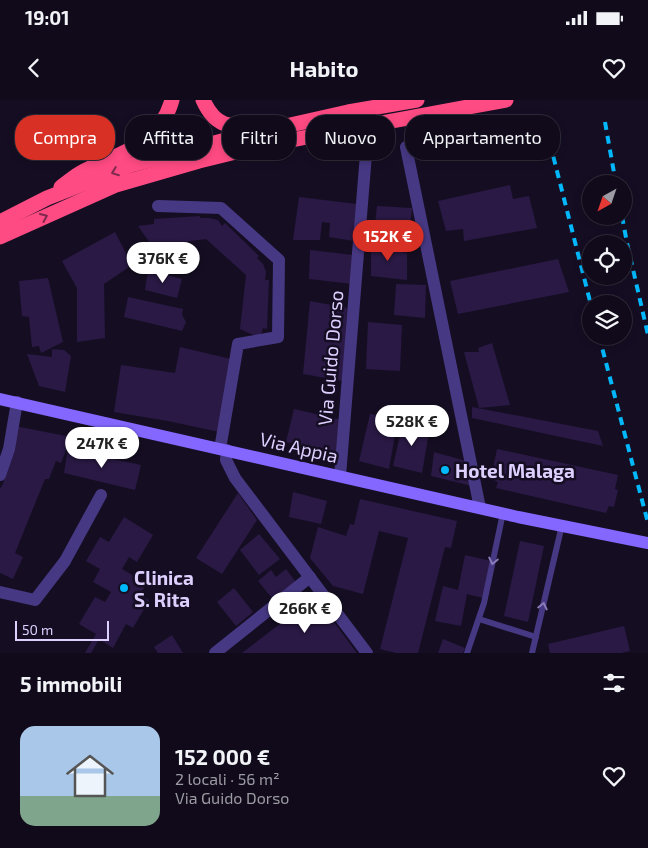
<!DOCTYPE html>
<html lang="it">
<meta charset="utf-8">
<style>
body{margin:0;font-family:"Exo 2",sans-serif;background:#191323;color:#f1f3f6;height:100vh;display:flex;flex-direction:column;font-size:19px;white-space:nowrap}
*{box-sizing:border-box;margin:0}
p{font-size:16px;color:#9c9aa2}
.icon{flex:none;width:28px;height:28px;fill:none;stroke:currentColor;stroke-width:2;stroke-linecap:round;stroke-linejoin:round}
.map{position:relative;height:553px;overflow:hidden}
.side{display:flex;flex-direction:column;background:#100a1a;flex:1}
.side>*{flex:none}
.top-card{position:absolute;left:15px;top:15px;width:619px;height:45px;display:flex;gap:10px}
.needle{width:32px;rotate:220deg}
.buttons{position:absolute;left:582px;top:75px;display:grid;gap:10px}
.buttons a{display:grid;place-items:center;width:50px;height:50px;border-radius:50%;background:#100a1a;box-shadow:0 2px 8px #0003,0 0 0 1px #302b39;font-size:25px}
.scale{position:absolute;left:15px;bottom:12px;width:94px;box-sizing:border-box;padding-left:5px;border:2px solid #ddd0ff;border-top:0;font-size:14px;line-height:18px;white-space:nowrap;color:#ddd0ff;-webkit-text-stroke:4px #150e23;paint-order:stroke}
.price{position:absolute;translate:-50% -42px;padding:0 11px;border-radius:18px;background:#fff;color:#222;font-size:16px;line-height:32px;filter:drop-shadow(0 1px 2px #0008)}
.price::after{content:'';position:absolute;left:50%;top:30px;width:15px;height:11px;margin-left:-8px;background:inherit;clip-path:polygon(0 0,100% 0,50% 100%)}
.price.selected{background:#d93025;color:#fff}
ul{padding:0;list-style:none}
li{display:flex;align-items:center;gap:15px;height:125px;padding:0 20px}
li+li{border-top:1px solid #302b39}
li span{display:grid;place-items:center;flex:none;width:140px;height:100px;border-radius:15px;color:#555}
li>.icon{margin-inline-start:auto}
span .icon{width:60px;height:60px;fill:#fffc;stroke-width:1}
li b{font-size:21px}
h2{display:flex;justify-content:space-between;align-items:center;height:60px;padding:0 20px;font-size:21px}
.chip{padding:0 18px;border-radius:20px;background:#100a1a;box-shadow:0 2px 8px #0003,0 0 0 1px #302b39;font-size:18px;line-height:45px}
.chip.selected{background:#d93025;color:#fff}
.status{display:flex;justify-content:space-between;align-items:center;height:35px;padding:0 25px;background:#100a1a;direction:ltr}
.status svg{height:14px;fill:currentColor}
header{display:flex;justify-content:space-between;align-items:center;height:65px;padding:0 20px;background:#100a1a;font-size:22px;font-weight:700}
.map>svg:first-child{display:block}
.building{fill:#291944}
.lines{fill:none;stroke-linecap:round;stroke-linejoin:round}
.lane{stroke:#473883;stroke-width:6}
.street{stroke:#473883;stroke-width:12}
.secondary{stroke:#8467ff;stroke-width:12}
.highway{stroke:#ff4b83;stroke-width:15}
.rail{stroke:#00b8fb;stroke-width:4;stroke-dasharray:8 6;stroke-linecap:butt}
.oneway{stroke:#7e294e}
.oneway2{stroke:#8a7cbb}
.poi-dot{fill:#00b8fb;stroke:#150e23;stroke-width:2}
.labels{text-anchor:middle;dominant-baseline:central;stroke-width:5;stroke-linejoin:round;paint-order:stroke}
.street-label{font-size:19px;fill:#ddd0ff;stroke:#150e23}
.poi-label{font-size:19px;font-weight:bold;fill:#ddd0ff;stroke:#150e23;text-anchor:start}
</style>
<div class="status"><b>19:01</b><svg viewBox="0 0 49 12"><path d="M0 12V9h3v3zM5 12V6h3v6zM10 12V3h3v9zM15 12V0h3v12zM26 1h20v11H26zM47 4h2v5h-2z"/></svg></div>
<header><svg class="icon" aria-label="back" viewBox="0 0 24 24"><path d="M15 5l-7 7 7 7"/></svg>Habito<svg class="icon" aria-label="heart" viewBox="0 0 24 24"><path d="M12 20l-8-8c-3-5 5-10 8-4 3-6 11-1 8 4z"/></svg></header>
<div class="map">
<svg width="648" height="553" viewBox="0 0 648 553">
<rect width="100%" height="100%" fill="#150e23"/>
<g class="building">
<path d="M510,85L513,99L529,96L537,128L464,141L463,129L446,131L438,101Z"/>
<path d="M299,97L357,104L354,141L329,137L330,123L322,122L320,140H293Z"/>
<path d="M377,106L412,108L409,136L374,134Z"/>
<path d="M200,116V118H209L218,120L222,126L225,123L259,156L257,158L263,164L266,172L265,180H269L267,229L263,228L260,238L240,229L246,175L206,139L152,146L138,126L154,124V119Z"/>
<path d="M115,132L132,165L104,184L105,238L77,242V188L62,161Z"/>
<path d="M371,142H391V150L407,153V180L371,176Z"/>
<path d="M310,150L353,155L352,184L309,179Z"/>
<path d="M558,159L569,192L458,214L450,181Z"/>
<path d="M148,170L182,179L177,198L145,190Z"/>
<path d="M48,178L63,242L41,253L39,246L32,247L29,217L22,216L19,181Z"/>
<path d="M396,184L426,185L425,218L394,215Z"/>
<path d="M128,197L183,209L182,215L186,222L182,231L124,217Z"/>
<path d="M310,201L347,208L343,281L303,274Z"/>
<path d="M368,222L402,225L400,271L366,269Z"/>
<path d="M492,243L510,305L479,308L464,252H479L478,248Z"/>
<path d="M180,247L231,259L219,332L168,321L114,312L121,265L175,273Z"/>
<path d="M52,249L64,250L71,256L65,292L39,286L27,254L52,257Z"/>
<path d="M472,307L598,331L603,346L472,318Z"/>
<path d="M294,309L342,320L336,355L286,342Z"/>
<path d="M370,314L398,318L389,369L359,361Z"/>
<path d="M403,322L430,326L422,373L393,366Z"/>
<path d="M15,326L71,337L61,363L56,361L49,379H45L15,453L23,457L13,479L0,473V389L3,384Z"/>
<path d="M68,349L141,365L135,390L64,373Z"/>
<path d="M497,349L618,375L615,389L618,390L614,407L609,406L606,413L496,388L498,382L494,381L496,369L493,368Z"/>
<path d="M434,352L466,361L472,386L431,376Z"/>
<path d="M293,392L327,401L321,424L289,417Z"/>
<path d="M238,393L257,420L222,474L196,458Z"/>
<path d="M360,399L457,421L451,448L445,447L418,553H396L380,549L408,438L379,431L363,494L333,486L310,458L318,427L346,436L350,424L354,425Z"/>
<path d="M124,417L153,435L137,462L129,457L122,469L146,483L140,495L149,500L133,528L126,524L113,548L99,539L91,553H85L96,534L79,524L95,497L105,502L111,492L93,482L100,469L86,461L100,437L109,442Z"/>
<path d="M259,434L280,459L259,475L240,450Z"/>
<path d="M520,441L544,446L528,522L504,516Z"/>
<path d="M465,455L491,461L483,498L467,494L461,526L435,521L443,486L458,490Z"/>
<path d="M286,469L298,485L276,503L258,481L271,470L276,477Z"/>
<path d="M234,488L253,512L236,526L217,502Z"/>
<path d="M315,497L357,553H242Z"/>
<path d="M624,526L630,551L621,553H550L548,544Z"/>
<path d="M172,535L183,553H158L154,547Z"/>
<path d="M443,539L465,548L463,553H438Z"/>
</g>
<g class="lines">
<g class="lane">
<path d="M479,519L536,537"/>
<path d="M467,553L484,503L503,413"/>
<path d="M532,553L562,425"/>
</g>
<g class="street">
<path d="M406,47L480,408"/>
<path d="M158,106L221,108L279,160L278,237L238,244L220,349"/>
<path d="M227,350L226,360L235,378L367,553"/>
<path d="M0,375L9,349L17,302"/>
<path d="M340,376L366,54"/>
<path d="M0,492L35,500L65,461L101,395"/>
<path d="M215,553L310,477"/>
</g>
<path class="secondary" d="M0,299L518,417L648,443"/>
<g class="highway">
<path d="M203,0C217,31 233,26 262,25"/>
<path d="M61,87C68,82 76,75 84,71C121,52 159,46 172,0"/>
<path d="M0,122L47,98L131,65L233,38L348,12L417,0"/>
<path d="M0,137L116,85L199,61L256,47L343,30L506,0"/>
</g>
<g class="rail">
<path d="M543,16L591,205"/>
<path d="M605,22L616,84"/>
<path d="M622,116L627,143L648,235"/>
<path d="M599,236L648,423"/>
</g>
</g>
<defs><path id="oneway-chevron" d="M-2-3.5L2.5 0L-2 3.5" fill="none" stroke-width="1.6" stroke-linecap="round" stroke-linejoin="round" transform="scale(1.25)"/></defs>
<g class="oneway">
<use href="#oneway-chevron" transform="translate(115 72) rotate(159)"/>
<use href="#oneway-chevron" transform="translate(44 117) rotate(-24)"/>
</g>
<g class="oneway2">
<use href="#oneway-chevron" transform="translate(493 461) rotate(102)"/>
<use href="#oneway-chevron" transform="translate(543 506) rotate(-77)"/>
</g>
<g class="poi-dot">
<circle cx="445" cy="370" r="5"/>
<circle cx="124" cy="488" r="5"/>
</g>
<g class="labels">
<g class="street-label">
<text transform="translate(330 258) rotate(-85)">Via Guido Dorso</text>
<text transform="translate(299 347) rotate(13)">Via Appia</text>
</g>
<g class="poi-label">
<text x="455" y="370">Hotel Malaga</text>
<text x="134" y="477">Clinica<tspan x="134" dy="22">S. Rita</tspan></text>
</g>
</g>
</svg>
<div class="buttons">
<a><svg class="needle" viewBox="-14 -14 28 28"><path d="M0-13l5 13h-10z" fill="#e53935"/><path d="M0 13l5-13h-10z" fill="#9c9aa2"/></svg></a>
<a><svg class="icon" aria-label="locate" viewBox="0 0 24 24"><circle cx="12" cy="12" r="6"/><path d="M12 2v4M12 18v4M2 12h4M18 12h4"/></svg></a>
<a><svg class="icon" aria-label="layers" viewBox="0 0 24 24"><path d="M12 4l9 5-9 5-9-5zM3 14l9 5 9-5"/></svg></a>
</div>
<div class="scale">50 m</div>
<b class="price selected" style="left:388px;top:162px">152K €</b>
<b class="price" style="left:163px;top:184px">376K €</b>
<b class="price" style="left:412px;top:347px">528K €</b>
<b class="price" style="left:102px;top:369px">247K €</b>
<b class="price" style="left:305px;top:534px">266K €</b>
<div class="top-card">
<a class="chip selected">Compra</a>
<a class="chip">Affitta</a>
<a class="chip">Filtri</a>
<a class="chip">Nuovo</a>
<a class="chip">Appartamento</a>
</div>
</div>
<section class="side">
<h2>5 immobili<svg class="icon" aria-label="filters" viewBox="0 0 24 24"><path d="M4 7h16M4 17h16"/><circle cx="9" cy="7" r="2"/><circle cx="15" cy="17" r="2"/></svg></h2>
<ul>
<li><span style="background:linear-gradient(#a9c7e8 70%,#7fa58c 0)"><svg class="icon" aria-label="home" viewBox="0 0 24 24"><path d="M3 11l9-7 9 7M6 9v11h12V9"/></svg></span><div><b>152 000 €</b><p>2 locali · 56 m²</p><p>Via Guido Dorso</p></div><svg class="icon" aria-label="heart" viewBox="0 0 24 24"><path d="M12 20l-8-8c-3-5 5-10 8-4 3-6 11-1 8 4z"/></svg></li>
</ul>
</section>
